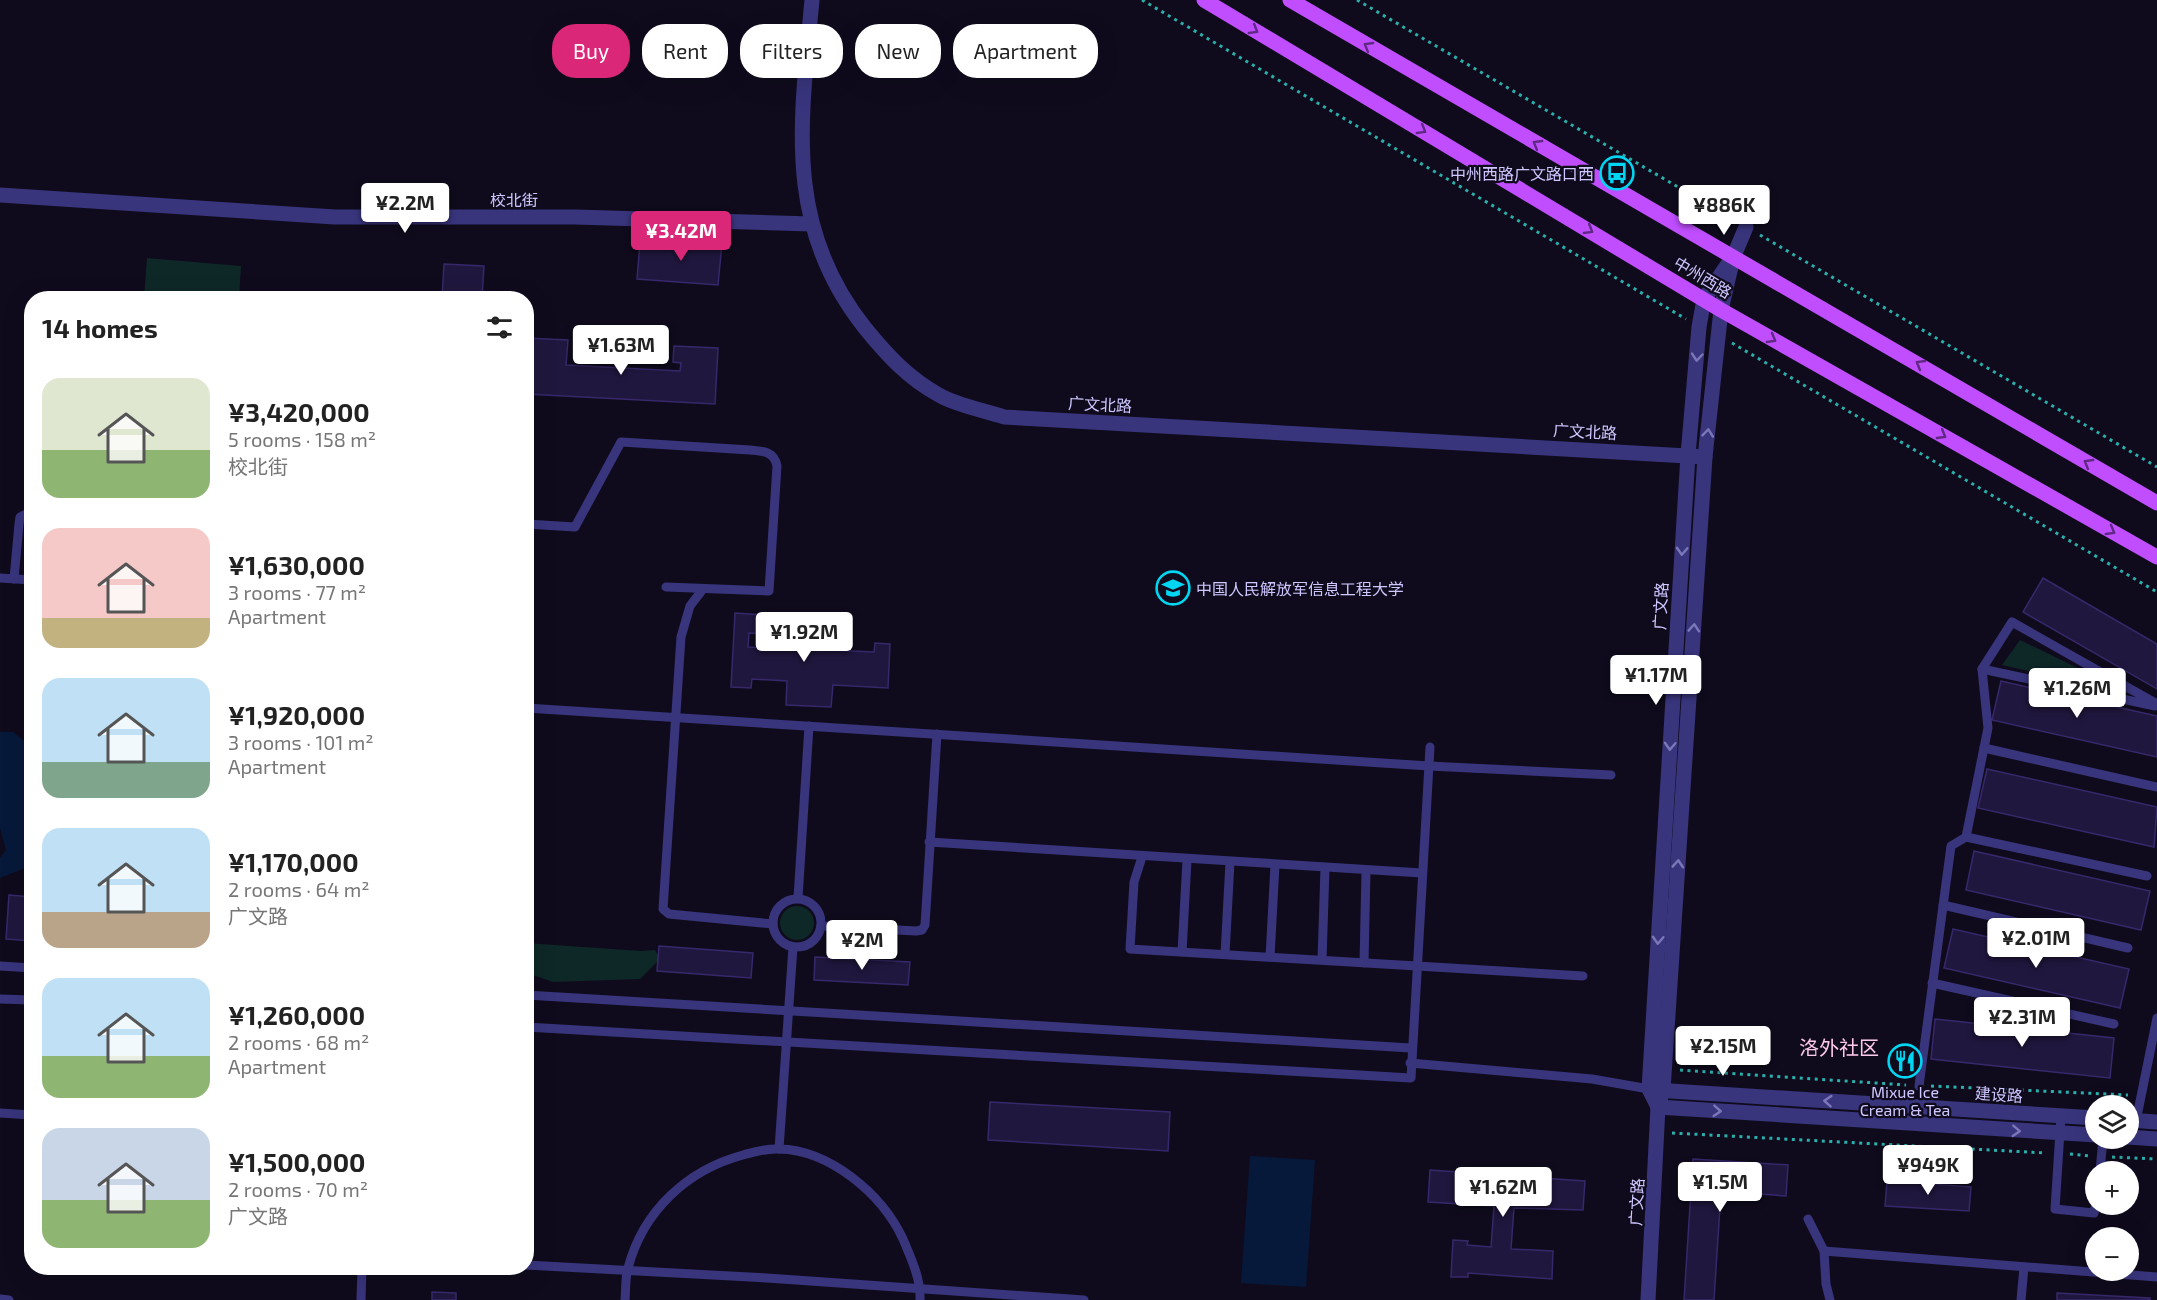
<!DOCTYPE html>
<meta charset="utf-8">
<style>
body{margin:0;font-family:"Exo 2","Noto Sans SC",sans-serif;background:#f6f6f6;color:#222;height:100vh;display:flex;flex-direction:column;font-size:22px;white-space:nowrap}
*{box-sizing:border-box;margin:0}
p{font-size:20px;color:#767676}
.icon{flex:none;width:33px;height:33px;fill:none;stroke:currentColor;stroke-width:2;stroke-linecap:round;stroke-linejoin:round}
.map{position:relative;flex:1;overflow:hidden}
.details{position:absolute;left:24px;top:291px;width:510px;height:984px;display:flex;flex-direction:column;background:#fff;border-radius:24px;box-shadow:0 6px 24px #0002}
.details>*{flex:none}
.banner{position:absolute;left:552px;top:24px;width:570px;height:54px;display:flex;gap:12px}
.fabs{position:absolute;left:2085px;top:1095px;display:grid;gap:12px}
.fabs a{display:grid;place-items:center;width:54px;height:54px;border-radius:50%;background:#fff;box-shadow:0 6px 24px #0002;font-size:30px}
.price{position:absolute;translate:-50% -51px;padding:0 14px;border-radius:6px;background:#fff;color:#222;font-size:20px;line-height:39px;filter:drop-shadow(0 2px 3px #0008)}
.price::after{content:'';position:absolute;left:50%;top:36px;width:18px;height:14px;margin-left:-9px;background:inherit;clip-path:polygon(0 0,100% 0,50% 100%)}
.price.current{background:#db2777;color:#fff}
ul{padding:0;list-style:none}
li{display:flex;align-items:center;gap:18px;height:150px;padding:0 18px}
li span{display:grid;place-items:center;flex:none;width:168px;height:120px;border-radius:18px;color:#555}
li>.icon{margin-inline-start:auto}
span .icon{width:72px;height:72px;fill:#fffc;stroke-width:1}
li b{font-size:26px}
h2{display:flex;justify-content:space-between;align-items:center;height:72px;padding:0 18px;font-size:26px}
.chip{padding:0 21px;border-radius:24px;background:#fff;box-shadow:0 6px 24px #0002;font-size:21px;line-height:54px}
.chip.current{background:#db2777;color:#fff}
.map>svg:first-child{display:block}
.green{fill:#0e2727}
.water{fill:#07193a}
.building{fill:#20173e;stroke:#37286b;stroke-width:1.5}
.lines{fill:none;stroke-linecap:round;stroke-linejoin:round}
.path{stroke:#2ab0ab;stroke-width:3;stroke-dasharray:3 4.5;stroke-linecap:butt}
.service{stroke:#39357d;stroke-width:9}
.minor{stroke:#39357d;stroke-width:15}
.tertiary{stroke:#39357d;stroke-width:15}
.primary{stroke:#c04eff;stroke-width:15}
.oneway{stroke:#5f2983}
.oneway2{stroke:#7c77b8}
.labels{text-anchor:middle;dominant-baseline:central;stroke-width:4.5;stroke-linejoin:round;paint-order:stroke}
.poi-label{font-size:16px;fill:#cfc7ff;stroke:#0f0b1d;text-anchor:end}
.street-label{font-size:16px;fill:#cfc7ff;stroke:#0f0b1d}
.quarter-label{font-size:20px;fill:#ffc9ea;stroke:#0f0b1d}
</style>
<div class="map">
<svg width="2157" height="1300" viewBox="0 0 2157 1300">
<rect width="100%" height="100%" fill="#0f0b1d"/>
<g class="green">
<path d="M147,258L241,266L239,298H144Z"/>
<path d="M2020,640L2131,694L2002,665Z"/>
<circle cx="797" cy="923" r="17"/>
<path d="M526,943L641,951L655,950L660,959L640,979L553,982L527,973Z"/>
</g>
<g class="water">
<path d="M0,732H13L32,747L31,802L25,805C23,817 28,821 31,832C35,842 31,860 25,868L0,878V858L6,850L0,828Z"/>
<path d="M1250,1156L1315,1160L1306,1287L1241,1283Z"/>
</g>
<g class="building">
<path d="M682,240L722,243L718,285L637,279L640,243L682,246Z"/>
<path d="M444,264L484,266L482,298H442Z"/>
<path d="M526,338L568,340L566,365L680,371L681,363L673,362L674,346L718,348L715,404L526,394Z"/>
<path d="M2043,578L2157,644V689L2023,612Z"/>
<path d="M735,613L781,616L780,634L749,633L748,647L793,649L794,632L831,634L830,650L874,652L875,643L890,644L888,688L833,685L831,707L786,705L787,681L752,679L751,688L731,687Z"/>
<path d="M2001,681L2157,716V757L1992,720Z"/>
<path d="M1987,769L2157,807L2154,847L1978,808Z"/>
<path d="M1974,851L2150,891L2141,930L1966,890Z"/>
<path d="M9,895L32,897V941L6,939Z"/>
<path d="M1953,929L2129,969L2120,1008L1944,968Z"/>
<path d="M659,946L753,953L751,978L657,971Z"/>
<path d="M815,957L910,962L908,985L814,980Z"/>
<path d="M1935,1019L2114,1038L2110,1078L1931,1059Z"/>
<path d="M990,1102L1170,1112L1168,1151L988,1140Z"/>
<path d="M1693,1159L1788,1165L1786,1196L1721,1191L1714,1300H1684Z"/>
<path d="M1430,1170L1585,1181L1583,1210L1514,1208L1511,1249L1553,1251L1552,1279L1468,1273V1277H1451L1453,1240L1468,1241L1467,1245L1491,1247L1494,1206L1428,1202Z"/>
<path d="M1887,1181L1971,1187L1969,1211L1885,1206Z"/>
<path d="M432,1292L456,1293V1300H432Z"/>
<path d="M2057,1293L2150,1298V1300H2057Z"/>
</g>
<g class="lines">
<g class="path">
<path d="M1142,0L1686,319"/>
<path d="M1357,0L1733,219"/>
<path d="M1760,235L2157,467"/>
<path d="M1732,343L2157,592"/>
<path d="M1680,1070L1906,1085"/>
<path d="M1931,1086L2128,1095"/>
<path d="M1672,1133L2046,1153"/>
<path d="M2070,1154L2090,1156"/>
<path d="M2112,1157L2157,1159"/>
</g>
<g class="service">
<path d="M526,524L575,527L621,442L750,450C763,451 774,451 777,466L769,591L666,587"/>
<path d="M0,578L32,580"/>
<path d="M14,579L19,524L20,517L32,511"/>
<path d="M703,589L690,606L681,637L663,909L669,914L773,924"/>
<path d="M1982,669L2155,706"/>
<path d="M526,708L1429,766L1611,775"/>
<path d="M1984,748L2157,787"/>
<path d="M1966,837L2147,876"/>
<path d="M929,842L1422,873"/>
<path d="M1142,857L1134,882L1130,949L1583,976"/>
<path d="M798,898L809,726"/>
<circle cx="797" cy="923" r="24"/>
<path d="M1943,905L2128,948"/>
<path d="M821,926L916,931L922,930L925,925L937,734"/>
<path d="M1182,952L1187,860"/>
<path d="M1225,954L1230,862"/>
<path d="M1270,957L1275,865"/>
<path d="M1322,960L1325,868"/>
<path d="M1364,963L1366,871"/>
<path d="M0,966L32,968"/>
<path d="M1932,983L2114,1024"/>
<path d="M526,995L1411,1048"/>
<path d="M0,999L32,1000"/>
<path d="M526,1027L1411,1078L1430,747"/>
<path d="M1410,1063L1592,1079L1649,1089"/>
<path d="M1919,1086L1951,846L1966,837L1988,728L1982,669L2012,622L2157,704"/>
<path d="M0,1113L32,1115"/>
<path d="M2061,1116L2055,1209L2094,1213L2096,1203"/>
<path d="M2136,1121L2157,1018"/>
<path d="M779,1149L793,947"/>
<path d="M2100,1172L2103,1138"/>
<path d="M1808,1219L1824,1251L1826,1284L1830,1300"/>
<path d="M1824,1251L2157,1277"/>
<path d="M526,1265L767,1278L1084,1300"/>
<path d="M0,1299L9,1300"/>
<path d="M361,1300L362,1268"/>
<path d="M625,1300C626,1290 625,1278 628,1268C643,1211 687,1170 743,1155C754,1152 767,1148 779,1149C830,1150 882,1194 903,1239C911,1258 921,1279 920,1300"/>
<path d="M2021,1300L2024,1267"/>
</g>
<g class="minor">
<path d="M0,195L335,217H575L812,224"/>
<path d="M1733,258L1746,227"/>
</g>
<g class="tertiary">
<path d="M812,0C801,121 783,225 865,328C887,355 908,378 939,395C958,406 984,410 1004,417L1705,457"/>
<path d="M1655,1090L2096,1118"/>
<path d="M1658,1107L1649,1089L1688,455L1699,327L1704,299L1728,264"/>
<path d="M1658,1107L2096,1135"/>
<path d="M2128,1120L2157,1122"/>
<path d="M2128,1137L2157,1139"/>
<path d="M1648,1300L1658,1107L1663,1090L1705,457L1721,310L1733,258"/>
</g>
<g class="primary">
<path d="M1204,0L1721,310L2157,557"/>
<path d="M1290,0L2157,503"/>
</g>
</g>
<defs><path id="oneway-chevron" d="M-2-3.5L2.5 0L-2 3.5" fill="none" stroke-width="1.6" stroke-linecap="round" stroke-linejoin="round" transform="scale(1.5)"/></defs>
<g class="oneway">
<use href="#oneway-chevron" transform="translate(1254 30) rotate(31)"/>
<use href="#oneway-chevron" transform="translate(1368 46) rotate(-150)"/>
<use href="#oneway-chevron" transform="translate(1422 130) rotate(31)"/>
<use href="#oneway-chevron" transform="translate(1537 144) rotate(-150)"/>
<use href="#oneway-chevron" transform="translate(1589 230) rotate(31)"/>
<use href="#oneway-chevron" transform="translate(1772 339) rotate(30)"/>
<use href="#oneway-chevron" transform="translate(1920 364) rotate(-150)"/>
<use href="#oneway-chevron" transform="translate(1942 435) rotate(30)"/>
<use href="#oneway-chevron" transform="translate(2088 463) rotate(-150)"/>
<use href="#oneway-chevron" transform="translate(2111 531) rotate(30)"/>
</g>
<g class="oneway2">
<use href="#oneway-chevron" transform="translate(1697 357) rotate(95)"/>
<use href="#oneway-chevron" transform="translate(1708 433) rotate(-84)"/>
<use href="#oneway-chevron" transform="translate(1682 551) rotate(93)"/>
<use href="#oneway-chevron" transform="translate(1694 628) rotate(-86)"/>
<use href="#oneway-chevron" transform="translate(1670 746) rotate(93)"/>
<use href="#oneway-chevron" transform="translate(1678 864) rotate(-86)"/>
<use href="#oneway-chevron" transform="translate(1658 940) rotate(93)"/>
<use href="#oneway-chevron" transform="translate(1828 1101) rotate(-176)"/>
<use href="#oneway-chevron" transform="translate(1717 1111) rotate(4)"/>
<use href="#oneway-chevron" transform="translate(2016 1131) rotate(3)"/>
</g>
<defs>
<symbol id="bus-ring" viewBox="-11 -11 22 22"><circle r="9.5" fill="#0f0b1d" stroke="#00d6f2" stroke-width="1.5"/><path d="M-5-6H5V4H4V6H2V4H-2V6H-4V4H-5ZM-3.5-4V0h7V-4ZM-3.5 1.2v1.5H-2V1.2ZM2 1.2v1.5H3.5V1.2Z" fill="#00d6f2"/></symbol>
<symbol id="university-ring" viewBox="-11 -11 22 22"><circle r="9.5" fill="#0f0b1d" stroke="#00d6f2" stroke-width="1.5"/><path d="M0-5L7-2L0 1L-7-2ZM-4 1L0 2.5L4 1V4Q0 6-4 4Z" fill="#00d6f2"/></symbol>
<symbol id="restaurant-ring" viewBox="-11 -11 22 22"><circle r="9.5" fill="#0f0b1d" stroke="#00d6f2" stroke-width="1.5"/><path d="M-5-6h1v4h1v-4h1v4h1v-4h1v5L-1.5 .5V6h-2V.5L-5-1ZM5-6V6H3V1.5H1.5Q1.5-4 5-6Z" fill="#00d6f2"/></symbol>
</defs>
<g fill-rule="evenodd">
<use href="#bus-ring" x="1598" y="154" width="38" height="38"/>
<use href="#university-ring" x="1154" y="569" width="38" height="38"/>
<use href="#restaurant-ring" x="1886" y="1042" width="38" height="38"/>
</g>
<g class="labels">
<g class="poi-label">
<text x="1594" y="173">中州西路广文路口西</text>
<text x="1196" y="588" text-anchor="start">中国人民解放军信息工程大学</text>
<text x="1905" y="1091" text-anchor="middle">Mixue Ice<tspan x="1905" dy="18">Cream &amp; Tea</tspan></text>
</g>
<g class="street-label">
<text x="514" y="199">校北街</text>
<text transform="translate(1703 277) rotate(31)">中州西路</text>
<text transform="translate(1100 404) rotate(3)">广文北路</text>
<text transform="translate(1585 431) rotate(3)">广文北路</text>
<text transform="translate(1660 606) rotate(-87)">广文路</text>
<text transform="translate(1999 1094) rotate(4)">建设路</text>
<text transform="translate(1636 1202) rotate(-87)">广文路</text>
</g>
<g class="quarter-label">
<text x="1839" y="1047">洛外社区</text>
</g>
</g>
</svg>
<div class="fabs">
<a><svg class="icon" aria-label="layers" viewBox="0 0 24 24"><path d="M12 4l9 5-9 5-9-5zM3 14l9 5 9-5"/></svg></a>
<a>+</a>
<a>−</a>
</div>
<b class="price" style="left:405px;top:234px">¥2.2M</b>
<b class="price" style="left:1724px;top:236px">¥886K</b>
<b class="price current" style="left:681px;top:262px">¥3.42M</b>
<b class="price" style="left:621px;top:376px">¥1.63M</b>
<b class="price" style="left:804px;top:663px">¥1.92M</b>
<b class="price" style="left:1656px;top:706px">¥1.17M</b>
<b class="price" style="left:2077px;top:719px">¥1.26M</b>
<b class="price" style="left:2036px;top:969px">¥2.01M</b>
<b class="price" style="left:862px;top:971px">¥2M</b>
<b class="price" style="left:2022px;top:1048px">¥2.31M</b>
<b class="price" style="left:1723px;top:1077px">¥2.15M</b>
<b class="price" style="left:1928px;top:1196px">¥949K</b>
<b class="price" style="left:1720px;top:1213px">¥1.5M</b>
<b class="price" style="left:1503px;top:1218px">¥1.62M</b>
<div class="banner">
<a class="chip current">Buy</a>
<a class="chip">Rent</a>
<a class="chip">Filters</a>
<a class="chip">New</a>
<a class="chip">Apartment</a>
</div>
<section class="details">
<h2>14 homes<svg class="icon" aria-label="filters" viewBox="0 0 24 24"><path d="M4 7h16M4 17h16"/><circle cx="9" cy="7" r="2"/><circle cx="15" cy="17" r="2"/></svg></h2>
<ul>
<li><span style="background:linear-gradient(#dfe7d0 60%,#8fb573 0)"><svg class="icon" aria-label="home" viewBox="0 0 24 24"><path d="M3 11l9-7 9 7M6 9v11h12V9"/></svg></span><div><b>¥3,420,000</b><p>5 rooms · 158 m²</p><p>校北街</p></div></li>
<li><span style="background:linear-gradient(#f6c9c9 75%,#c2b280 0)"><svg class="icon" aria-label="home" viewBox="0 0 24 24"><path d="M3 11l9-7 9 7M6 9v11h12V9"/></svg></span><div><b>¥1,630,000</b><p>3 rooms · 77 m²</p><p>Apartment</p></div></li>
<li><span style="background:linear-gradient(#bfe0f5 70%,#7fa58c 0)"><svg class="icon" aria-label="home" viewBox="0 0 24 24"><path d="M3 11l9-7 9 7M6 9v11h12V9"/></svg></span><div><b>¥1,920,000</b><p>3 rooms · 101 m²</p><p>Apartment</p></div></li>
<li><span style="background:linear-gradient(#bfe0f5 70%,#b9a48a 0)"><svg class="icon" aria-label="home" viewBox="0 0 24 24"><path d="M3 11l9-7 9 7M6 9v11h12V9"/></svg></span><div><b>¥1,170,000</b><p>2 rooms · 64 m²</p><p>广文路</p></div></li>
<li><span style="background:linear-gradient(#bfe0f5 65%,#8fb573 0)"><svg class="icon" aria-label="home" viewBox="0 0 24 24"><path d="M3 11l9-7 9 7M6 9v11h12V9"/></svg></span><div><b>¥1,260,000</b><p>2 rooms · 68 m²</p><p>Apartment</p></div></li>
<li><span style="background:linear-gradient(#c9d6e8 60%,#8fb573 0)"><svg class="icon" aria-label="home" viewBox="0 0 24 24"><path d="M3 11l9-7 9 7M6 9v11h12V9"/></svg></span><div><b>¥1,500,000</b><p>2 rooms · 70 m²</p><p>广文路</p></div></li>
</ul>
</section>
</div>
